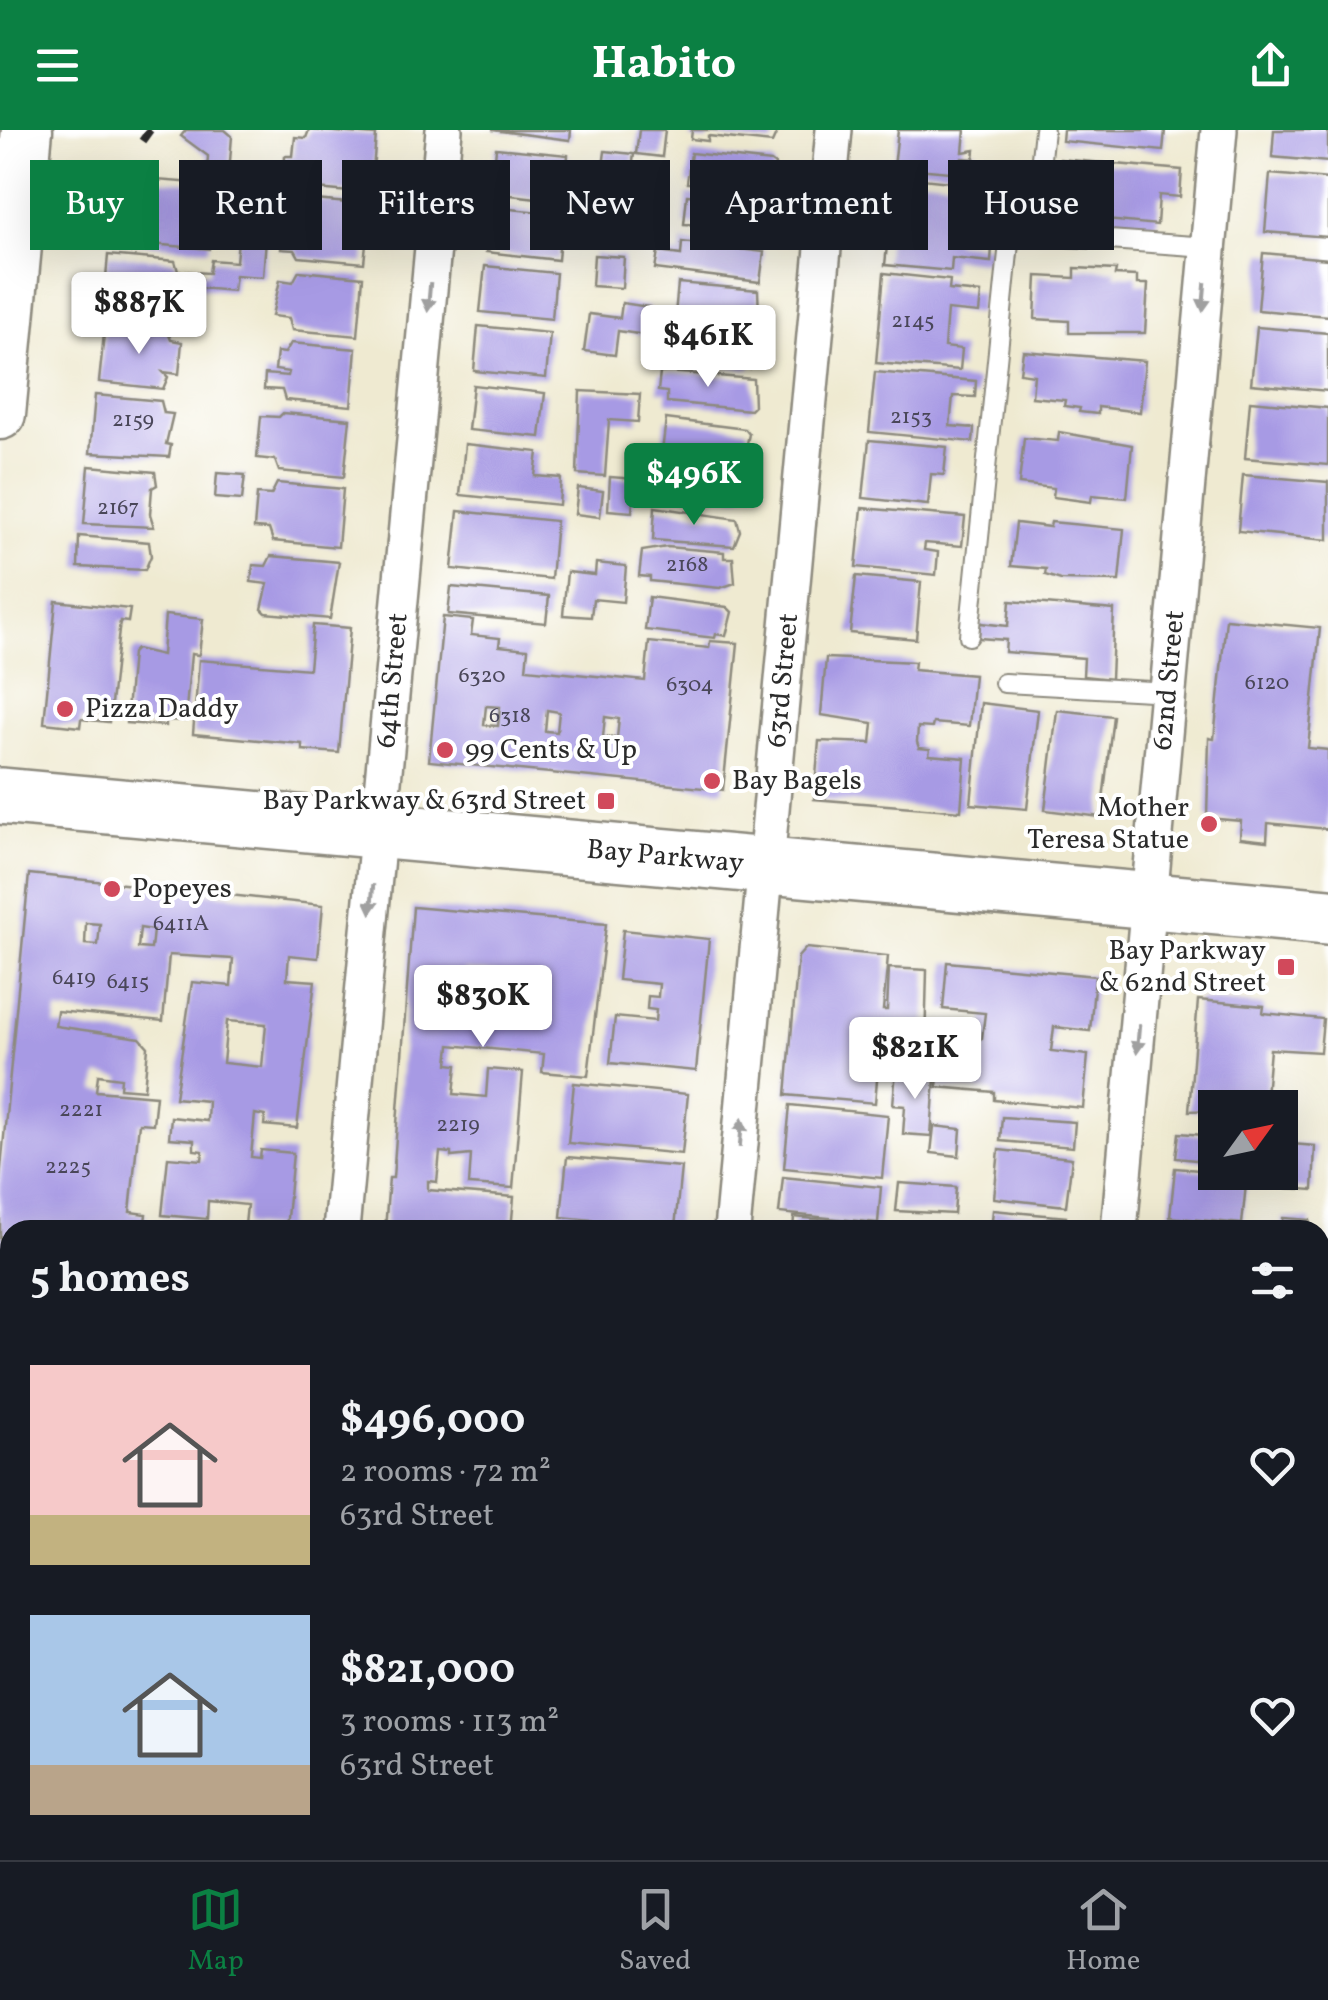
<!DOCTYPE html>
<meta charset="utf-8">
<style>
body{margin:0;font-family:Vollkorn,serif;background:#242831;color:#f1f3f6;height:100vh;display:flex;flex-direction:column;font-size:38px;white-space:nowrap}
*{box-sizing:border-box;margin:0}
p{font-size:32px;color:#9ea1a6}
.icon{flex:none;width:55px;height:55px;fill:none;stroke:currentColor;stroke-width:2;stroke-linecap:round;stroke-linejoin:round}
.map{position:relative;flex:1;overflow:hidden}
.side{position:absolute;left:0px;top:1090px;width:1330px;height:640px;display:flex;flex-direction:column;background:#171b24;border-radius:30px 30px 0 0;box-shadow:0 10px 40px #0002}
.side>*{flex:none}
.hud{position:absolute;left:30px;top:30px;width:1270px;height:90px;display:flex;gap:20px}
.needle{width:65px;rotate:57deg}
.tools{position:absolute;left:1198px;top:960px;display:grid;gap:20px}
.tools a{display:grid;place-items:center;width:100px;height:100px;border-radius:0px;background:#171b24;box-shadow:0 10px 40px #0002;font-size:50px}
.price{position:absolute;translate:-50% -85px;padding:0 22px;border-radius:10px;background:#fff;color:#222;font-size:32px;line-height:65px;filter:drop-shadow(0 2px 5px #0008)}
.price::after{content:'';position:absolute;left:50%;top:60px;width:30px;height:22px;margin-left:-15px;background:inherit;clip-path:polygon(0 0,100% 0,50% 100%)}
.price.current{background:#0b8043;color:#fff}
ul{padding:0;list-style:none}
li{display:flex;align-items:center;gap:30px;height:250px;padding:0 30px}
li span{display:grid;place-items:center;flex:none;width:280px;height:200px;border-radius:0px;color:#555}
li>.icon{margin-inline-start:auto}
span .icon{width:120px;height:120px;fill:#fffc;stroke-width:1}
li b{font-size:42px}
h2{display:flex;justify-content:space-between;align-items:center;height:120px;padding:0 30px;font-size:42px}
.chip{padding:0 35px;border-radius:0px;background:#171b24;box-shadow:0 10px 40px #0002;font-size:35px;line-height:90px}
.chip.current{background:#0b8043;color:#fff}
header{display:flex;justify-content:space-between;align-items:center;height:130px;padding:0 30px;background:#0b8043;color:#fff;font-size:45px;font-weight:700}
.menu{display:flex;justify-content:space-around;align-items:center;height:140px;border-top:2px solid #363941;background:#171b24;font-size:28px;color:#9ea1a6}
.menu a{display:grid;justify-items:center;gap:5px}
.menu .current{color:#0b8043}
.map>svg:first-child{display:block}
.building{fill:#a79ae4;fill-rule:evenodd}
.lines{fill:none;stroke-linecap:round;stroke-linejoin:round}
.lane-casing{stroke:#8d8a7e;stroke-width:22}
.street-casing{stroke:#8d8a7e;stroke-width:40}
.secondary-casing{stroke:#8d8a7e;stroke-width:55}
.primary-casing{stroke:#8d8a7e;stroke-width:60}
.lane{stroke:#fff;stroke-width:18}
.street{stroke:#fff;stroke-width:35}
.secondary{stroke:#fff;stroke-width:50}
.primary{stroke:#fff;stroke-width:55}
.rail{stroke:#2b2b2b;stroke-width:8;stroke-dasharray:15 8;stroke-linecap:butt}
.oneway{fill:#a0a0a0}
.poi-dot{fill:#d1495b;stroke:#fff;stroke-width:4}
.labels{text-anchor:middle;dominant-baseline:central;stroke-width:8;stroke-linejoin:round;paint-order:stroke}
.number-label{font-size:22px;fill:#4a4759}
.street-label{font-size:28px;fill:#2b2b2b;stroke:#fff}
.poi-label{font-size:28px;fill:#2b2b2b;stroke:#fff;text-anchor:start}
</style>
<header><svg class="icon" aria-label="menu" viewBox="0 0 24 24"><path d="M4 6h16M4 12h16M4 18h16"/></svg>Habito<svg class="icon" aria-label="share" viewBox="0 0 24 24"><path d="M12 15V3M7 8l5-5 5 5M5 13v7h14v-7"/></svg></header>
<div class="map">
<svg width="1328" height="1730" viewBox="0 0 1328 1730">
<rect width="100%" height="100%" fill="#fff"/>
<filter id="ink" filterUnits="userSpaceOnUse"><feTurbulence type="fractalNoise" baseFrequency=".01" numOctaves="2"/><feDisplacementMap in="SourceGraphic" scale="20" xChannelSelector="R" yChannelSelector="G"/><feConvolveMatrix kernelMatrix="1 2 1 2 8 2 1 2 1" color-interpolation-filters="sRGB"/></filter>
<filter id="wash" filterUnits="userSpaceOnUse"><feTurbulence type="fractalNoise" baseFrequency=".0048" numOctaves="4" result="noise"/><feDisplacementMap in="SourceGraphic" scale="40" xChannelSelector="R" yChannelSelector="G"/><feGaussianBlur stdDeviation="2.25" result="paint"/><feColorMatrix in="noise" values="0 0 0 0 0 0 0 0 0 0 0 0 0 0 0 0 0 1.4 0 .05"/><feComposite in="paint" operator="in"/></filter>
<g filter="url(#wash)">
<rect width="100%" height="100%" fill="#efead1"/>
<g id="blocks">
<g class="building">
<path d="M186,0H225L232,6L224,106L210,104L209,119L127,112L132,48L206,54L208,26L181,6Z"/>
<path d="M309,0L376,5L371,64L306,58L303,45L284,43L285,26H293L295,7L306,8Z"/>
<path d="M492,0H571L570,10Z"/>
<path d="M639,0H665L662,27L636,24Z"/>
<path d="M692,0H775L777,2L772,13L708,6V11L691,9Z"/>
<path d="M898,0H965L963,22L975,20L974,29L962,28L961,43L894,37Z"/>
<path d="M1063,0H1165L1163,21L1062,11Z"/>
<path d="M1274,0H1328V32L1272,27Z"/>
<path d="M496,18L568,25L564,71L492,63Z"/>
<path d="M605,21L634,24L632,39L603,37Z"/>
<path d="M691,23L771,32L775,35L769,62L687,53Z"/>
<path d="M1060,29L1182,40L1180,67L1159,65L1157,95L1055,85Z"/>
<path d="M1270,44L1328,49V107L1265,102Z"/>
<path d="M894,46L960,53L959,68H1000L998,85L957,81V88L971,89L970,97L956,95L954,112L992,116L991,132L952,128L951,141L885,135Z"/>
<path d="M601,65L629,68L627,85L657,88L655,115L625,112L626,102L598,99Z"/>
<path d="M687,65L767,72L768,98L684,94Z"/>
<path d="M304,69L370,75L364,133L299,127L295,120L281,119L285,79L299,80Z"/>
<path d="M490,77L562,84L558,130L486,122Z"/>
<path d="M252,94L267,96L263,147L235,145L233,161L188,157L186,184L103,181L108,125L175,131L178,141L209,143L211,130L236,132L239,99L251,101Z"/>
<path d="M682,112L764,122L760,152L655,139L658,122L681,125Z"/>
<path d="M1263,123L1328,129V186L1258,180Z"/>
<path d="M594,125L624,127L622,158L592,156Z"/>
<path d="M485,136L556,143L552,189L480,182Z"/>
<path d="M1075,138L1116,140L1115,145L1137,146V154H1148L1145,203H1069V191L1035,189L1037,146L1075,148Z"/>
<path d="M299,141L363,147L358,206L292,200L289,188L272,186L280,150L293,152Z"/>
<path d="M884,143L950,150L949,160L981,163L979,183L947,180L944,217L962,219L960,240L876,233Z"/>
<path d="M678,153L758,160L759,185L746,192L675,185Z"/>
<path d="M622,173L649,177L645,205L618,201L615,225L584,221L589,184L620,188Z"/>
<path d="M105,194L167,200L171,210L182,212L179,244L163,242L168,247L163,259L99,252Z"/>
<path d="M478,196L550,203L546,248L474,241Z"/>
<path d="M1257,197L1328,203V261L1251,254Z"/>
<path d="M675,200L754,210L750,239L671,231Z"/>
<path d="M291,213L356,219L351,276L285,270L282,260L264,259L265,244L288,246L289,242L275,240L277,222L285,223Z"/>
<path d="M1023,221L1145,231L1140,282L1098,277V284L1079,282L1080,278L1064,276L1065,270L1032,267L1034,245L1020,243Z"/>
<path d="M669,242L753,249L754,276L750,280L667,272V262L658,261L660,243Z"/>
<path d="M875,242L976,251L975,267L953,266L950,296L974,298L973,312L869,302Z"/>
<path d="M473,255L545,263L540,307L468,300Z"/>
<path d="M580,261L640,264L638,292L609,290L605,346L577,344Z"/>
<path d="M95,265L161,271L164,283L173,284L166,314L171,315L169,327L90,323Z"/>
<path d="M1250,271L1328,278V335L1245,328Z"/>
<path d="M283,283L350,289L344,347L279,341L275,330L257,328L261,286L279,287Z"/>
<path d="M666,289L745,299L749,304L744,327L741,332L662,322Z"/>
<path d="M1059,302L1132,315L1127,368L1092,365L1091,372L1053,367L1054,358L1019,354L1024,308L1058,311Z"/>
<path d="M869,310L947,317L944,345L931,344L928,375L863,368Z"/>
<path d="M465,314L538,322L535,346L561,348L559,375L460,365Z"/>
<path d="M661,331L742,339L744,364L739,367L658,360Z"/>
<path d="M89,336L155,342L157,355L152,358L150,384L154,397L84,394Z"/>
<path d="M217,343L245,345L242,370L215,368Z"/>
<path d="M1243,345L1328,352V410L1238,401Z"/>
<path d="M610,347L635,349L632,382L608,380Z"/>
<path d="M277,353L343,359L338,417L273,411L269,399L254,398L257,364L271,365Z"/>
<path d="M578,358L603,361L600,387L575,384Z"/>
<path d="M655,377L737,389L740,401L734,416L653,410Z"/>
<path d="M862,378L965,387L962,416L925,413L924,420L938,422L936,445L856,437Z"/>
<path d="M458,381L556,391L551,449L452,439Z"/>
<path d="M1051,392L1124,399L1119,451L1061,450L1045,445L1046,439L1011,436L1016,393L1050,397Z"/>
<path d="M79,406L149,412L151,426L145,440L78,437Z"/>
<path d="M667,417L724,422V428H733L735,453L720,458L650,451V447L639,446L642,421Z"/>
<path d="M271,426L339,432L330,489L266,483L262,479L268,454L251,452L253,435L266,436Z"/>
<path d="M596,433L626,436L623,472L593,469L591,487L563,485L567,442L595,445Z"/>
<path d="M856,446L921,452L916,509L850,503Z"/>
<path d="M451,457L549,466L546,493L448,484Z"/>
<path d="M649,467L727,477L732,482L726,506L716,504L715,508L645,500Z"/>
<path d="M56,471L130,479L128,492L120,491L109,592L81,589L80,597L44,593Z"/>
<path d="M1010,471L1114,480L1111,549L1083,546L1084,528L1005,522L1006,510L979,508L980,493L1008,496Z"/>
<path d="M165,485L203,489L199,525L191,524L185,591L166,590V596L126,593L132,523L136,519L162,525Z"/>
<path d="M443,487L473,490L471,505L500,508L499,516L528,519L526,539L616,548L645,551L649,512L709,518L710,511L738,513L723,660L429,631ZM486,576L500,577L498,596L484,595ZM547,580L559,582L557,602L545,601ZM605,587L619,589L617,608L603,607Z"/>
<path d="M1226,489L1320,498L1308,618L1328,620V699L1268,693L1267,711L1240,708L1241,691L1207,688L1209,608L1214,609Z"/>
<path d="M313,495L350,498L339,623L302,620V614L193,604L199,530L309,539Z"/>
<path d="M826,528L915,532L914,540L974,545L969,596L933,593L932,598L918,597L917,612L919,618L930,619L929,625L965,628L961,681L814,669L819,611L871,613L873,593L821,585Z"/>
<path d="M981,573L1038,580L1027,679L971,674Z"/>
<path d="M1057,580L1113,586L1101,687L1045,680Z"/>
<path d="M29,744L323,775L318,828L289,825L287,849L315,851L297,998L264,995L265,986L255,984L251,1027L260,1028L261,1020L293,1023L286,1099L245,1095L247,1075L208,1071L207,1089L162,1085L168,1027L202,1030L203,1021L194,1020V1010L169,1008L171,987L207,991L208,971L175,968L192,852L231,856L233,829L169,825L163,891L57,881L55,896L140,908L148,917L144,960L120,958L121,948L98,945L96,961L156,966L153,994L139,993L130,1082L146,1084L144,1100H10V1250L0,1249V1049ZM86,793L100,794L98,815L85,814ZM140,798L153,800L151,819L138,818ZM227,891L266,894L262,937L223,933Z"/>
<path d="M413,777L606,794L588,946L542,942L544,924L450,915L448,934L457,935L454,964L486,967L488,939L523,942L513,1058L469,1055L471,1025L451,1027V1023L440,1022L437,1052L428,1051V1060L514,1067L511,1100H385L389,1048H393ZM464,840L546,847L542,886L460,878Z"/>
<path d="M623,800L709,809L696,941L610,933L615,887L655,891L656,880L647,879L648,866L658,867L659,854L618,850Z"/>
<path d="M806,818L888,826L883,880H887L889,838L927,840L925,918H915V933L889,931L890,915H880L875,973L786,965L798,827Z"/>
<path d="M947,832L1095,846L1090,901L1054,897L1051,921L1088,925L1083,978L994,970V962L937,957L941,910L973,913L982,908L985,883L943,879Z"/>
<path d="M1198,870L1264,876L1263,883L1323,889L1320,922L1270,919L1265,978L1189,981Z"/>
<path d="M896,939L909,940V947L935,948L931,1006L903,1004L905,976L893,975Z"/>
<path d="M574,953L688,964L682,1024L568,1013Z"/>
<path d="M790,975L888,985L882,1048L784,1038Z"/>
<path d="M1002,987L1075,992L1073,1017L1000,1011Z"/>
<path d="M934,996L961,999L959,1026L931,1023Z"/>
<path d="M1179,1003L1215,1006V1032L1176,1028Z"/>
<path d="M1292,1014L1315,1016L1313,1060L1287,1058Z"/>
<path d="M999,1020L1072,1028L1066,1076L994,1068Z"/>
<path d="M567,1027L681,1037L675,1098L561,1087Z"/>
<path d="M1175,1038L1247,1044L1242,1094L1170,1087Z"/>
<path d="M783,1047L881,1057L878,1093L779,1083Z"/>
<path d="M899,1053L956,1057L954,1084L896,1081Z"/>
<path d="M993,1080L1066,1087L1065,1100H991Z"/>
<path d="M794,1087L878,1095V1100H793Z"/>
<path d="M1283,1088L1310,1090L1309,1100H1282Z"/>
<path d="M1320,1143L1328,1144V1197L1320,1196Z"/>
<path d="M1320,1226H1328L1326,1272L1320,1271Z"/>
<path d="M0,1251L10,1252V1404L0,1403Z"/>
<path d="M0,1417L10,1418V1484L0,1483Z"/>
<path d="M0,1496L10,1497V1562L0,1561Z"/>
<path d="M0,1576L10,1577V1720H86L85,1730H0Z"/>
<path d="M102,1720L185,1721L234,1720L233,1730H102Z"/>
<path d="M325,1720H375L374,1730H323Z"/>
<path d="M383,1720H412L411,1730H382Z"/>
<path d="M424,1720H467L465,1730H423Z"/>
<path d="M483,1720H543L542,1730H482Z"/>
<path d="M559,1720H612L618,1721L617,1730H558Z"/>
<path d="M1109,1720H1182L1181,1730H1107Z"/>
<path d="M1253,1720H1279L1278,1730H1253Z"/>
</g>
</g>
</g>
<g filter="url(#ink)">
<use href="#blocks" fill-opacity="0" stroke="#8d8a7e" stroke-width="2.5"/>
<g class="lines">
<defs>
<g id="lane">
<path d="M1033,102L1044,0"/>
<path d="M969,506L1010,103L1208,117"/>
<path d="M1004,553L1169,562"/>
</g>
<g id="street">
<path id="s1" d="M341,1100L444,0"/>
<path id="s2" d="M732,1100L834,0"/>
<path id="s3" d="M1119,1100L1219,0"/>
<path d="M281,1730L282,1720"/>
<path d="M672,1730L673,1720"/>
<path d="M1059,1730L1060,1720"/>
</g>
<path id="secondary" d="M0,284L27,0"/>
<g id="primary">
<path id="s4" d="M0,666L1328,787"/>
</g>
</defs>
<use href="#lane" class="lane-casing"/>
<use href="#street" class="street-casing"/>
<use href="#secondary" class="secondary-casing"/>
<use href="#primary" class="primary-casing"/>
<use href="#lane" class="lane"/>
<use href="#street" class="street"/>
<use href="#secondary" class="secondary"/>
<use href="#primary" class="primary"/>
<path class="rail" d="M142,11L150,0"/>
</g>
<defs><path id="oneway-solid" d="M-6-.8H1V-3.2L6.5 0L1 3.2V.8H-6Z" transform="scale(2.5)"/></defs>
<g class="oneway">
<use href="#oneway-solid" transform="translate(429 167) rotate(95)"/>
<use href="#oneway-solid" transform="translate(1204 167) rotate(95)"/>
<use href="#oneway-solid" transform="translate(372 769) rotate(95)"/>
<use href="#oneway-solid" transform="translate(1138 909) rotate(95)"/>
<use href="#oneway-solid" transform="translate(741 1003) rotate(-85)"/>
</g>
</g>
<g class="poi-dot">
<circle cx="65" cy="579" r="10"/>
<circle cx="445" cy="620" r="10"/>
<circle cx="712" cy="651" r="10"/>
<rect x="596" y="661" width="20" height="20" rx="5"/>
<circle cx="1209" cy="694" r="10"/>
<circle cx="112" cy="759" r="10"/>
<rect x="1276" y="827" width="20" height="20" rx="5"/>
</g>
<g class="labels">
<g class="number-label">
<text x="913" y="191">2145</text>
<text x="911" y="287">2153</text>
<text x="133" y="290">2159</text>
<text x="118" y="378">2167</text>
<text x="687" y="435">2168</text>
<text x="482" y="546">6320</text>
<text x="1267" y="553">6120</text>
<text x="690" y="555">6304</text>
<text x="510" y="586">6318</text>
<text x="181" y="794">6411A</text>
<text x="74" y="848">6419</text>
<text x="128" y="852">6415</text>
<text x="81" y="980">2221</text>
<text x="458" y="995">2219</text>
<text x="68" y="1037">2225</text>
</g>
<g class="street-label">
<text stroke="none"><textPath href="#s1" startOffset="552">64th Street</textPath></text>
<text stroke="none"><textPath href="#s2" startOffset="552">63rd Street</textPath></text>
<text stroke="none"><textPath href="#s3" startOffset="552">62nd Street</textPath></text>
<text stroke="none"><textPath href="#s4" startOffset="668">Bay Parkway</textPath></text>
</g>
<g class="poi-label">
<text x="85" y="579">Pizza Daddy</text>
<text x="465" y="620">99 Cents &amp; Up</text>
<text x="732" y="651">Bay Bagels</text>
<text x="586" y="671" text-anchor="end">Bay Parkway &amp; 63rd Street</text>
<text x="1189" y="678" text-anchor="end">Mother<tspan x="1189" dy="32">Teresa Statue</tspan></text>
<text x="132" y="759">Popeyes</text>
<text x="1266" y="821" text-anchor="end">Bay Parkway<tspan x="1266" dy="32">&amp; 62nd Street</tspan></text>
</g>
</g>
</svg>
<div class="tools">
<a><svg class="needle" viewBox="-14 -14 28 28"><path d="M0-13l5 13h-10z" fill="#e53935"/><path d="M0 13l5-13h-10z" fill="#9ea1a6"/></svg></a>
</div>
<b class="price" style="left:139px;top:227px">$887K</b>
<b class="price" style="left:708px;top:260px">$461K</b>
<b class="price current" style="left:694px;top:398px">$496K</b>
<b class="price" style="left:483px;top:920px">$830K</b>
<b class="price" style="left:915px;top:972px">$821K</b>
<div class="hud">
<a class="chip current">Buy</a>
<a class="chip">Rent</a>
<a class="chip">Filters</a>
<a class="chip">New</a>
<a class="chip">Apartment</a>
<a class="chip">House</a>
</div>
<section class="side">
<h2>5 homes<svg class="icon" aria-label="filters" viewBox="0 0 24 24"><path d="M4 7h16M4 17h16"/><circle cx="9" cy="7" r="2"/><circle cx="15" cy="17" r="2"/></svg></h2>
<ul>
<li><span style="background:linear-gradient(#f6c9c9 75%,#c2b280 0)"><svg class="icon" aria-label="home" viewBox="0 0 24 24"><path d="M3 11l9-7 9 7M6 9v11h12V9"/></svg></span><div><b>$496,000</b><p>2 rooms · 72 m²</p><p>63rd Street</p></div><svg class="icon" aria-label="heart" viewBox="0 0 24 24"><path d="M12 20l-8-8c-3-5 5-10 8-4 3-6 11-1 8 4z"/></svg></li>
<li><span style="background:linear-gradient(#a9c7e8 75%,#b9a48a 0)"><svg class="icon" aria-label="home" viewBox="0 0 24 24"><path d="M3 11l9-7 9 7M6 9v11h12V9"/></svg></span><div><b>$821,000</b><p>3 rooms · 113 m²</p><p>63rd Street</p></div><svg class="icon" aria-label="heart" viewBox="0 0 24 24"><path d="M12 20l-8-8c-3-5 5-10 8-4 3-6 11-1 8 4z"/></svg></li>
</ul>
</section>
</div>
<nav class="menu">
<a class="current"><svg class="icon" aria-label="map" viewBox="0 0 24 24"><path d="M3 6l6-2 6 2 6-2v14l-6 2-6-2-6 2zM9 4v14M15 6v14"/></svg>Map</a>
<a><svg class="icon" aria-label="saved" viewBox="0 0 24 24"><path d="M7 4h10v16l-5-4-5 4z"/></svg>Saved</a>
<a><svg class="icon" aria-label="home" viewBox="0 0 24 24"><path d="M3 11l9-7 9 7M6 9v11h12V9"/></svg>Home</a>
</nav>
